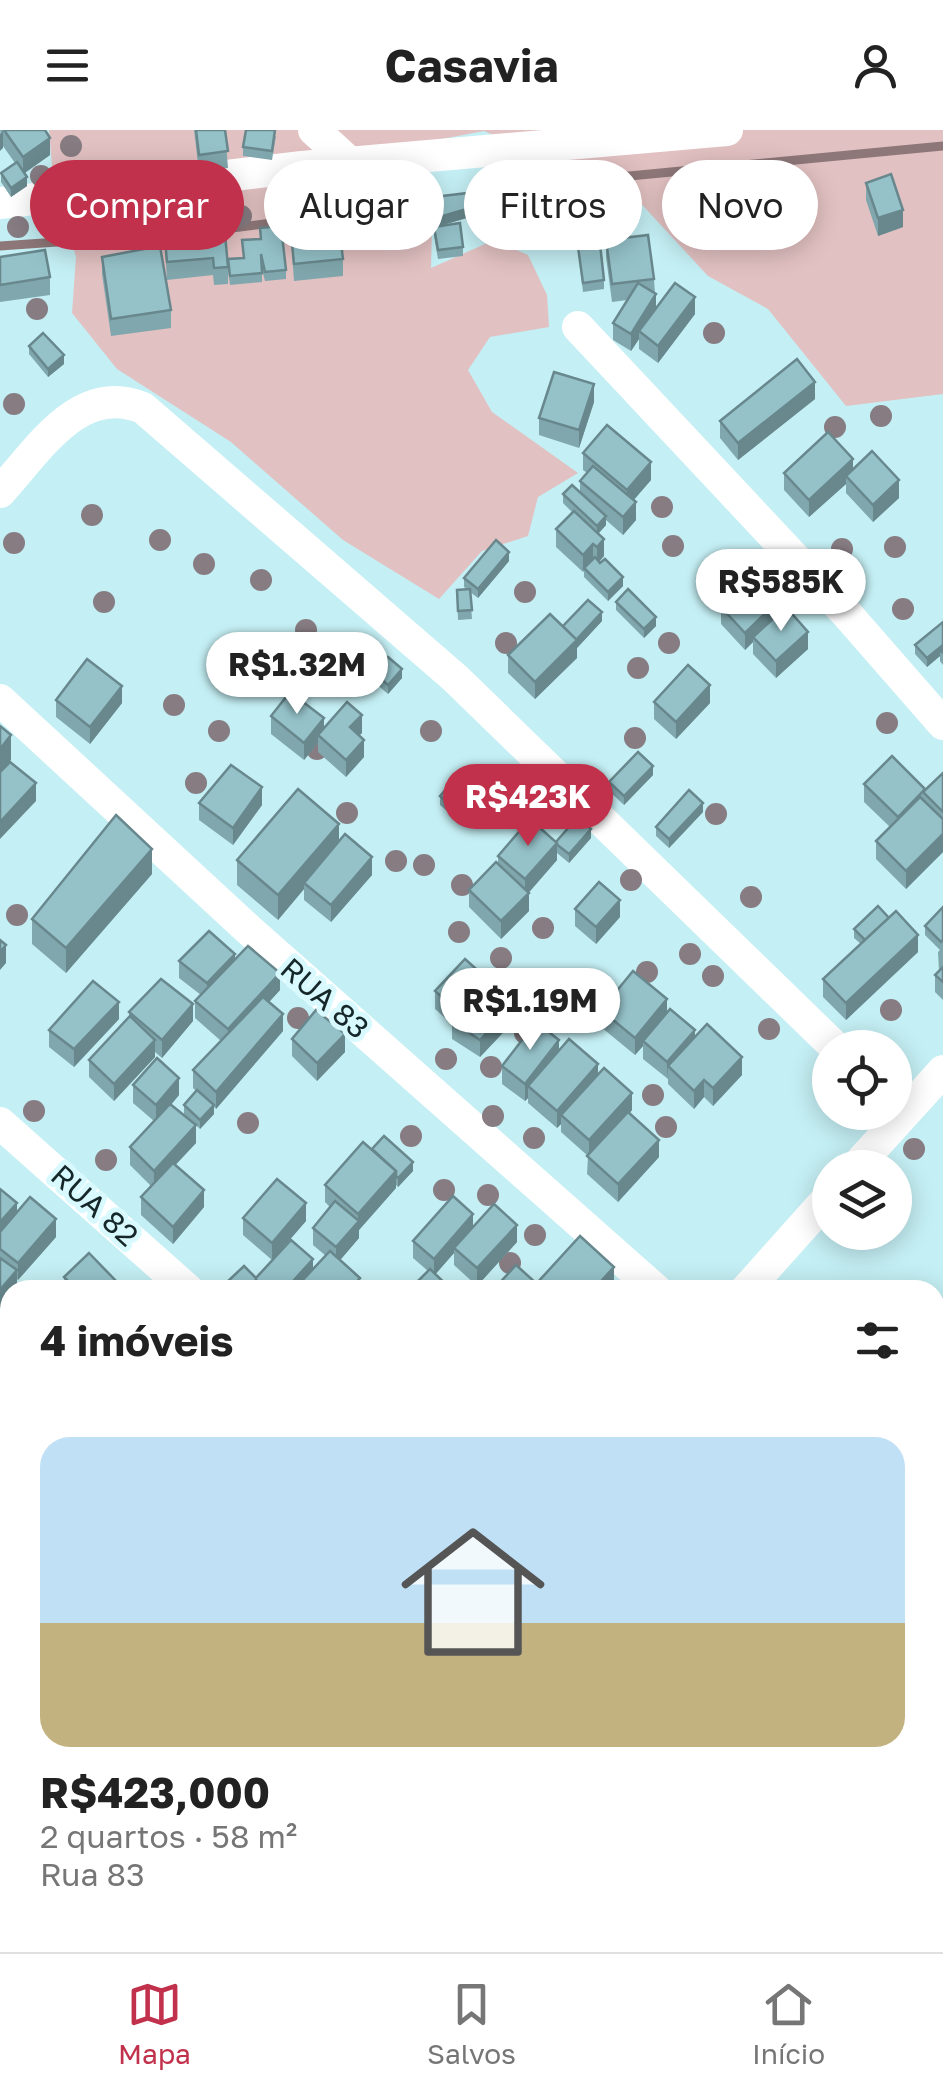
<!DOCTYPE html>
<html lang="pt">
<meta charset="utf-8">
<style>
body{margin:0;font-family:"Golos Text",sans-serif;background:#f2f2f2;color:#222;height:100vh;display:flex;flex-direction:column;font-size:38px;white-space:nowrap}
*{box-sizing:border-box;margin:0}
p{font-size:32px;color:#767676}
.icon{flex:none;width:55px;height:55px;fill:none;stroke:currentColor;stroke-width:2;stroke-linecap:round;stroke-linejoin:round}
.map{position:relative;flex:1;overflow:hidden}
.details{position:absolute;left:0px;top:1150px;width:945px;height:672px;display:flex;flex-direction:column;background:#fff;border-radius:30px 30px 0 0;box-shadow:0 5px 25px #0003}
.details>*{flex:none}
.hud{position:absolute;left:30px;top:30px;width:885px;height:90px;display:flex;gap:20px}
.buttons{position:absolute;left:812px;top:900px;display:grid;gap:20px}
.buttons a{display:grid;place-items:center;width:100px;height:100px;border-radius:50%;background:#fff;box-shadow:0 5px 25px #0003;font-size:50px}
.price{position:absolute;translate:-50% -85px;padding:0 22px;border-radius:35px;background:#fff;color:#222;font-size:32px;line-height:65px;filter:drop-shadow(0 2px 5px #0008)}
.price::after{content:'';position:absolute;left:50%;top:60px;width:30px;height:22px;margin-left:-15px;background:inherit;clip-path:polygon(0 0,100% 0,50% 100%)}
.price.on{background:#c1314b;color:#fff}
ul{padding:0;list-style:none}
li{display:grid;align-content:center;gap:20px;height:530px;padding:0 40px}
li span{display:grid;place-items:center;height:310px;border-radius:30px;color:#555}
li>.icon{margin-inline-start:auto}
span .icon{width:180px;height:180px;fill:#fffc;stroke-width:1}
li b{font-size:42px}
h2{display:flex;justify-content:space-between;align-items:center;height:120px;padding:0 40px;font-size:42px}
.tag{padding:0 35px;border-radius:45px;background:#fff;box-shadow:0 5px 25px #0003;font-size:35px;line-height:90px}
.tag.on{background:#c1314b;color:#fff}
header{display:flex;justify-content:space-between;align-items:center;height:130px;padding:0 40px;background:#fff;font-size:45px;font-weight:700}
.tab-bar{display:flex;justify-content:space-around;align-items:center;height:140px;border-top:2px solid #e0e0e0;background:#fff;font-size:28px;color:#767676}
.tab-bar a{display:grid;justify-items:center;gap:5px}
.tab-bar .on{color:#c1314b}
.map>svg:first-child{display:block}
.green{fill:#e2c1c2}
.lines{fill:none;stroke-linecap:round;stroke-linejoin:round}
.stream{stroke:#8e7778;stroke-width:9}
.street{stroke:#fff;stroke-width:32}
.tree{fill:#867c82}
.wall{fill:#80a7ad}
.shaded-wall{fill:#68888d}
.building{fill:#95c2c9;stroke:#68888d;stroke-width:2.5}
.labels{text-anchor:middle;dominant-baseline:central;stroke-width:10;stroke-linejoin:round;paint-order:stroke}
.street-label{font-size:30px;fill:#162729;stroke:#d8faff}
</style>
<header><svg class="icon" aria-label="menu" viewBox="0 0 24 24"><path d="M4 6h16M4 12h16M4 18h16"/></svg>Casavia<svg class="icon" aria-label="person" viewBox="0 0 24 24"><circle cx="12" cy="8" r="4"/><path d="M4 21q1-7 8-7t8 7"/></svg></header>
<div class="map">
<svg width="943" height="1822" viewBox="0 0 943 1822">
<rect width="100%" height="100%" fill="#c4eff4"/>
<g class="green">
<path d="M49,0H943V264L846,276L768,179L708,146L633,65L484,1L437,10L424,64L432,100L431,138L494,110L528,125L547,165L549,197L490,207L468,240L492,282L578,343L538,367L528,406L482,421L439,469L343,410L231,312L117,239L72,183L76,127L52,36Z"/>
<path d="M378,1812H869L875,1822H370Z"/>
</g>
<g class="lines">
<g class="stream">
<path d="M460,68L598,49L943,16"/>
<path d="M217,100L445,71"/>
<path d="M0,116L172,104"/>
</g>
<g class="street">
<path d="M314,0L350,33"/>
<path d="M0,73L302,37L727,0"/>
<path d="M578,197L846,483L943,594"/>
<path d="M0,362C38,321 79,251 143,278L455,548L836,918"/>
<path d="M0,570L249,800L656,1160"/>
<path d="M0,993L188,1160"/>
<path d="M855,1038L943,941"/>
<path d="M746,1160L830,1066"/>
<path d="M0,1531L10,1540"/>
<path d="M157,1822L165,1812"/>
</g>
</g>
<g class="tree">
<circle cx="71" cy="16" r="11"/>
<circle cx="41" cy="46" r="11"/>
<circle cx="181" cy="80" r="11"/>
<circle cx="146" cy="86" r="11"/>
<circle cx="241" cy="86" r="11"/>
<circle cx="114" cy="90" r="11"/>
<circle cx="18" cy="97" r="11"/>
<circle cx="37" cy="179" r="11"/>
<circle cx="714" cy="203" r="11"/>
<circle cx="14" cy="274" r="11"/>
<circle cx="881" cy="286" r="11"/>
<circle cx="835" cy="297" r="11"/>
<circle cx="662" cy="377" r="11"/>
<circle cx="92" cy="385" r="11"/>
<circle cx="160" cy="410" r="11"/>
<circle cx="14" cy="413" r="11"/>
<circle cx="673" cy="416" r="11"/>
<circle cx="895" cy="417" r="11"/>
<circle cx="842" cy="419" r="11"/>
<circle cx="204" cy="434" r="11"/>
<circle cx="261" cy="450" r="11"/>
<circle cx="525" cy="462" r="11"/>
<circle cx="104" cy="472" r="11"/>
<circle cx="903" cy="479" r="11"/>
<circle cx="306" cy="500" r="11"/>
<circle cx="506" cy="513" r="11"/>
<circle cx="669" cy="513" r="11"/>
<circle cx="251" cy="515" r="11"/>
<circle cx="638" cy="538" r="11"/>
<circle cx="312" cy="551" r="11"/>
<circle cx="174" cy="575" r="11"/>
<circle cx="887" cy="593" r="11"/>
<circle cx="219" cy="601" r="11"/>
<circle cx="431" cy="601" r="11"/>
<circle cx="635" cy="608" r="11"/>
<circle cx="317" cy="619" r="11"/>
<circle cx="196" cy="653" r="11"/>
<circle cx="347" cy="683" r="11"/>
<circle cx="716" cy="684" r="11"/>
<circle cx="396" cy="731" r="11"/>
<circle cx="424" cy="735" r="11"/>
<circle cx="631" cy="750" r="11"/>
<circle cx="462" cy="755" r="11"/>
<circle cx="751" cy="767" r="11"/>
<circle cx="17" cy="785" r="11"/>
<circle cx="543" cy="798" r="11"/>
<circle cx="459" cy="802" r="11"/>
<circle cx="690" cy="824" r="11"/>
<circle cx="501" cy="828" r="11"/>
<circle cx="647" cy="842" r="11"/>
<circle cx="713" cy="846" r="11"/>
<circle cx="553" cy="873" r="11"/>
<circle cx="891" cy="880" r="11"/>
<circle cx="298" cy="888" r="11"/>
<circle cx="769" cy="899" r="11"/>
<circle cx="525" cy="903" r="11"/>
<circle cx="446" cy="929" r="11"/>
<circle cx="491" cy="937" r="11"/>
<circle cx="653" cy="965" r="11"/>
<circle cx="34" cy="981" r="11"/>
<circle cx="493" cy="986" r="11"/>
<circle cx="248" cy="993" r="11"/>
<circle cx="666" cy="997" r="11"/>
<circle cx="411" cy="1006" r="11"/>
<circle cx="534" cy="1008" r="11"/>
<circle cx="914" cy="1019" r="11"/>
<circle cx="106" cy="1030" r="11"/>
<circle cx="444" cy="1060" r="11"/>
<circle cx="488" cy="1065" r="11"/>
<circle cx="535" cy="1105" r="11"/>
<circle cx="510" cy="1133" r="11"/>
</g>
<g class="wall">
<path d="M0,0H45L50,25L25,43L27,56L11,67L1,52V43L15,33L3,16V18Z"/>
<path d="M194,0H225L228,38L199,42Z"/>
<path d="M276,6L272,30L243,26V17Z"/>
<path d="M518,45L552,82L553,113L522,118Z"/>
<path d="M720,50L759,76V94L725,99L720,67Z"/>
<path d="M580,53L620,84V102L584,106L580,71Z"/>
<path d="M866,53L903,97L878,106L866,70Z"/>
<path d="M496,62L519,83V92L500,95Z"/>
<path d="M433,67L470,87L436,97L463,117V126L438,129L434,106V97H436Z"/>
<path d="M290,93L343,129V146L294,151Z"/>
<path d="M260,98L286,140V149L265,151L262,140V152L230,155L228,140V154L214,155L213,145L167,150L164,99L228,135L243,128L260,109Z"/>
<path d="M606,110L654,149L656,179L695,184L658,233L639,219V209L631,221L613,210V193L627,170L612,172L606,127Z"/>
<path d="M578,117L604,150V159L583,162Z"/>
<path d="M0,127L50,147V165L0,172Z"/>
<path d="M102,127L171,180V198L111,206L102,144Z"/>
<path d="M29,216L64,234L48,247L29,224Z"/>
<path d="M815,269L738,330L720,308V291Z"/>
<path d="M594,272L579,318L539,305V288Z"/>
<path d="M583,323L651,350L633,370L636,390L623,405L606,390V395L598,404L604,426L599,432L623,456L608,471L584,447V441L583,442L556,417V399L572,382L563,373V364L580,362V351L587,343L583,340Z"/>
<path d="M853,338L899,368L873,392L846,363V354L809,387L784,360V343Z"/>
<path d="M509,431L478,468L470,462L472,489L458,490L457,460L467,459L464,457V448Z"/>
<path d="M616,472L656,496L644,508L616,480Z"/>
<path d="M721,477L781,482L808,519L776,548L753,524V512L745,520L721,494Z"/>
<path d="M602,491L577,518V528L535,569L508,543V525L563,496Z"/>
<path d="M943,492V535L940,531V526L927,537L915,524V515Z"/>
<path d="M374,543L402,548L388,564L374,552Z"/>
<path d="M56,570L122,573L90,614L56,587Z"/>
<path d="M654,572L710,573L676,609L654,589Z"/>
<path d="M271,586L324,598L362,603L359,605L364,627L346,647L318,622V613L304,630L271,604Z"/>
<path d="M943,643V722L906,759L876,729V711L890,697L864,672V654L925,660Z"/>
<path d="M653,645L624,675L609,661V652Z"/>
<path d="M475,663L454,687L440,675V666Z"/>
<path d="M199,673L262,675L233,715L199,690Z"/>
<path d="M703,682L669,718L656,706V697Z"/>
<path d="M591,708L569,733L557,723V730L528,763L529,781L501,809L469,777V760L498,733V726L556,712Z"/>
<path d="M339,712L372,745L331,792L304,770V759L278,790L237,755V730Z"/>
<path d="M152,744L66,843L32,814V789Z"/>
<path d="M943,777V870L935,862V845L939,841L938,822L940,820L925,805V796Z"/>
<path d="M575,779L620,787L596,814L575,796Z"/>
<path d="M854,799L918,822L846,890L823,867V849L861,814L854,808Z"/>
<path d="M235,830L280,860L269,872L283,901L216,979L214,977V984L200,999L184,984V975L196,961L193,958V940L221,911L195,888V871L201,865L179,848V831Z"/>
<path d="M435,861L514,891L480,927L452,909V894L435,879Z"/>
<path d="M601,880L667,883L742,945L713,976L704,967L694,979L668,954V949L643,929V916L635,925L601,897Z"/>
<path d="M129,882L193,891L162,928L155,922V927L114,971L89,947V930L129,887Z"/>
<path d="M119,889L74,937L49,917V900Z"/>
<path d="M292,909L345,922L317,951L292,926Z"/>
<path d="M559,921L598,944L632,980L630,983L659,1027L618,1072L587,1044L588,1026L561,1002V994L557,998L528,973V968L525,971L502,954V936Z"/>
<path d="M133,955L179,965L171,975L196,1013L175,1035L204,1077L173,1114L141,1085V1067L151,1056L130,1035V1017L154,991L133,973Z"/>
<path d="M372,1019L413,1041L398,1057L396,1055V1058L359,1100V1108L340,1130L360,1160H225V1154L313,1139L326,1126L313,1115V1098L330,1077L325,1072V1055Z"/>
<path d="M0,1059L17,1082L56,1107L18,1150L17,1149V1158L10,1160V1166L0,1178Z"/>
<path d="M243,1088L306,1091L272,1130L243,1105Z"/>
<path d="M473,1097L517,1112L477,1156L454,1135V1123L435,1144L452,1160H420L419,1150L428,1141L413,1128V1111Z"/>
<path d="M64,1147L117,1160H64Z"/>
<path d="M10,1357V1381L3,1376V1367Z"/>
<path d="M24,1812H62L53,1822H32Z"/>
<path d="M233,1812H264L255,1822H243Z"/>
</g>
<g class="shaded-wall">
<path d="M3,1V18L0,21V4Z"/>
<path d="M50,8V25L23,44V27Z"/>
<path d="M27,47V56L11,67V58Z"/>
<path d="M470,78V87L436,97V88Z"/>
<path d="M903,80V97L878,106V88Z"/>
<path d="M656,164V182L639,201V209L631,221V204Z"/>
<path d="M695,167V184L658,233V216Z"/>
<path d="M64,225V234L48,247V239Z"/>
<path d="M815,252V269L738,330V313Z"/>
<path d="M594,254V272L579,318V300Z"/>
<path d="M853,329V346H846V354L809,387V370Z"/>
<path d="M651,332V350L627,378V360Z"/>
<path d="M899,350V368L873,392V375Z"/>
<path d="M636,372V390L623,405V387Z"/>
<path d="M606,386V395L597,405V396Z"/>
<path d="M604,409V426L597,434V417Z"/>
<path d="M593,414V431L584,438L583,442V425Z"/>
<path d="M509,422V431L478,468V459Z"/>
<path d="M623,447V456L608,471V462Z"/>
<path d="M781,468V486L753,507V512L745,520V503Z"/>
<path d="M602,482V491L577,518V528L535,569V552Z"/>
<path d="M656,487V496L644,508V499Z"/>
<path d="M808,502V519L776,548V531Z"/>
<path d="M943,515V524L940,522V526L927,537V528Z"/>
<path d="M402,539V548L388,564V555Z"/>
<path d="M710,555V573L676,609V592Z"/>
<path d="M122,556V573L90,614V597Z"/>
<path d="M362,585V603L350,615V597Z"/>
<path d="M324,588V605H318V613L304,630V613Z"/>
<path d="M11,605V630L0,644V619Z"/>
<path d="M364,610V627L346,647V630Z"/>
<path d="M653,636V645L624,675V666Z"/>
<path d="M36,653V671L0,709V692Z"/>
<path d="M475,655V663L454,687V678Z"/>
<path d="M262,657V675L233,715V698Z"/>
<path d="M703,673V682L669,718V709Z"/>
<path d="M339,694V719L304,753V759L278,790V765Z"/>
<path d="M591,699V708L569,733V724Z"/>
<path d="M943,704V722L906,759V741Z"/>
<path d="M557,713V730L525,767V749Z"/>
<path d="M152,719V744L66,843V818Z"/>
<path d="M372,727V745L331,792V775Z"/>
<path d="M529,763V781L501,809V791Z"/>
<path d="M620,770V787L596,814V797Z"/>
<path d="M918,805V822L846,890V873Z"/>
<path d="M6,815V833L0,840V822Z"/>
<path d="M235,824V841L207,870V853Z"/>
<path d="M280,843V860L228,917V899Z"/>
<path d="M667,869V887L643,911V916L635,925V908Z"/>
<path d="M119,872V889L74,937V919Z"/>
<path d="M514,873V891L480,927V910Z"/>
<path d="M193,874V891L162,928V910Z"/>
<path d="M283,884V901L216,979V962Z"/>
<path d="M695,900V917L668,936L667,950V932Z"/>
<path d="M345,904V922L317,951V933Z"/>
<path d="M155,910V927L114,971V954Z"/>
<path d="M559,910V927L528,956V968L525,971V954Z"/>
<path d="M742,927V945L713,976V958Z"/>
<path d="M598,934V952L561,985V994L557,998V981Z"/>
<path d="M179,948V965L156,992V975Z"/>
<path d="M704,950V967L694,979V961Z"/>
<path d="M632,963V980L589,1027V1010Z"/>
<path d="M214,975V984L200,999V990Z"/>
<path d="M196,995V1013L154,1058V1041Z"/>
<path d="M659,1010V1027L618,1072V1054Z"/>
<path d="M413,1032V1041L398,1057V1048Z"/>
<path d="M396,1041V1058L359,1100V1108L336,1135V1117L358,1092V1084Z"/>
<path d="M204,1060V1077L173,1114V1097Z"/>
<path d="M17,1073V1090L0,1110V1092Z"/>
<path d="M306,1073V1091L272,1130V1113Z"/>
<path d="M473,1084V1101L454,1118V1123L434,1146V1129Z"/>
<path d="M56,1089V1107L18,1150V1133Z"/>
<path d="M517,1095V1112L477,1156V1138Z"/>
<path d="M313,1129V1147L299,1154V1160H285Z"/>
<path d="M614,1137V1155L609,1160H593Z"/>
<path d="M17,1140V1158L15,1160H10V1166L0,1178V1160Z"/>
<path d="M360,1148V1160H350Z"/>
<path d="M10,1444V1462L1,1472V1455Z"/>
<path d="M45,1812H62L53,1822H43V1815Z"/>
<path d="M249,1812H264L255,1822H249Z"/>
</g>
<g class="building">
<path d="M4,0H45L50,8L23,27Z"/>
<path d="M196,0H225L228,21L199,25Z"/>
<path d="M246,0H275L272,21L243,17Z"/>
<path d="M17,32L27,47L11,58L1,43Z"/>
<path d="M548,42L552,82L523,86L518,45Z"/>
<path d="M891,44L903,80L878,88L866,53Z"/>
<path d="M754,45L759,76L725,82L720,50Z"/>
<path d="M615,49L620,84L584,89L580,53Z"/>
<path d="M515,59L519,83L500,86L496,62Z"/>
<path d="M468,63L470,78L436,88L433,67Z"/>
<path d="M338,88L343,129L294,134L290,93Z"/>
<path d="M224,93L228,137L214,138L213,128L167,132L164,99Z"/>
<path d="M460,93L463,117L438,120L434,97Z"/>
<path d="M551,94L553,105L522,109L521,98Z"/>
<path d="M281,96L286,140L265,142L261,124L262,143L230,146L228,129L244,128L242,110L261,109L260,98Z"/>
<path d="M648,105L654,149L612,154L606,110Z"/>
<path d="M600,114L604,150L583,153L578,117Z"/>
<path d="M160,116L171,180L111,189L102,127Z"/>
<path d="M45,120L50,147L0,155V127Z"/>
<path d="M638,153L656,164L631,204L613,193Z"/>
<path d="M675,153L695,167L658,216L639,201Z"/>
<path d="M43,203L64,225L48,239L29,216Z"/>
<path d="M797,229L815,252L738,313L720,291Z"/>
<path d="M554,242L594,254L579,300L539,288Z"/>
<path d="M607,295L651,332L627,360L583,323Z"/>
<path d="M828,302L853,329L809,370L784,343Z"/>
<path d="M872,321L899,350L873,375L846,346Z"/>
<path d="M593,336L636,372L623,387L580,351Z"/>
<path d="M572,355L606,386L597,396L563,364Z"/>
<path d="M574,381L604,409L597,417L593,414L583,425L556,399Z"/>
<path d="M496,410L509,422L478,459L464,448Z"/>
<path d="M595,427L600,433L605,429L623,447L608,462L584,438Z"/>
<path d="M757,443L781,468L745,503L721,477Z"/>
<path d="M470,459L472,480L458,481L457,460Z"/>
<path d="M628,459L656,487L644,499L616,472Z"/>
<path d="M588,470L602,482L576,510L563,496Z"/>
<path d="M786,477L808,502L776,531L753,507Z"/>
<path d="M550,484L577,510L535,552L508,525Z"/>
<path d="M943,492V515L927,528L915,515Z"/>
<path d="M388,527L402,539L388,555L374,543Z"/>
<path d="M87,529L122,556L90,597L56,570Z"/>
<path d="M688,535L710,555L676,592L654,572Z"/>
<path d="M290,562L324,588L304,613L271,586Z"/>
<path d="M347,572L362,585L350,597L364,610L346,630L318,605Z"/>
<path d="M0,596L11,605L0,619Z"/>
<path d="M638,622L653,636L624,666L609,652Z"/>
<path d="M892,626L925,659L898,687L864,654Z"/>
<path d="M10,632L36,653L0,692V642Z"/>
<path d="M231,635L262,657L233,698L199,673Z"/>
<path d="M461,642L475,655L454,678L440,666Z"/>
<path d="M943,643V682L923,662Z"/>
<path d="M298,659L339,694L278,765L237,730Z"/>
<path d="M689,660L703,673L669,709L656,697Z"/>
<path d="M920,667L943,689V704L906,741L876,711Z"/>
<path d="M116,685L152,719L66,818L32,789Z"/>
<path d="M577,688L591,699L569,724L555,713Z"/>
<path d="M530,689L557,713L525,749L498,726Z"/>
<path d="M345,704L372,727L331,775L304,753Z"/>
<path d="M496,732L529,763L501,791L469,760Z"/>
<path d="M599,752L620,770L596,797L575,779Z"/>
<path d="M878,776L889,788L865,810L854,799Z"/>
<path d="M943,777V810L941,812L925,796Z"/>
<path d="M896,781L918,805L846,873L823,849Z"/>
<path d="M209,801L235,824L207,853L179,831Z"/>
<path d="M0,810L6,815L0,822Z"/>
<path d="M248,816L280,843L228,899L195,871Z"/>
<path d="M465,829L514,873L480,910L452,891L460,883L435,861Z"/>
<path d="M943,837V852L935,845Z"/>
<path d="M633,841L667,869L635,908L601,880Z"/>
<path d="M161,849L193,874L162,910L129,882Z"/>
<path d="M93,851L119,872L74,919L49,900Z"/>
<path d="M263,867L283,884L216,962L193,940Z"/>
<path d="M670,879L695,900L667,932L643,911Z"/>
<path d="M316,880L345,904L317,933L292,909Z"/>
<path d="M130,886L155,910L114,954L89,930Z"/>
<path d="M536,892L559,910L525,954L502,936Z"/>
<path d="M707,894L742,927L713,958L704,950L694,961L668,936Z"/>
<path d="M569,909L598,934L557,981L528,956Z"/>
<path d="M157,928L179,948L156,975L133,955Z"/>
<path d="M604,938L632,963L589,1010L561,985Z"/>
<path d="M197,960L214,975L200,990L184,975Z"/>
<path d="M170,974L196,995L154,1041L130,1017Z"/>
<path d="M628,982L659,1010L618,1054L587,1026Z"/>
<path d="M384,1006L413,1032L398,1048L396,1046V1041L372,1019Z"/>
<path d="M363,1012L396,1041L358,1084L325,1055Z"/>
<path d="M173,1033L204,1060L173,1097L141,1067Z"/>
<path d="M277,1049L306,1073L272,1113L243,1088Z"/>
<path d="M0,1059L17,1073L0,1092Z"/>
<path d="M453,1066L473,1084L434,1129L413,1111Z"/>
<path d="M30,1067L56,1089L18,1133L0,1119V1102Z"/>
<path d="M335,1071L359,1091L336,1117L313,1098Z"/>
<path d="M494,1074L517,1095L477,1138L454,1118Z"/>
<path d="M580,1106L614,1137L593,1160H544L537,1153Z"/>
<path d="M291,1110L313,1129L285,1160H266L255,1149Z"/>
<path d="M330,1121L360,1148L350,1160H305L299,1154Z"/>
<path d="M89,1123L117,1152L109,1160H77L64,1147Z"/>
<path d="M0,1128L17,1140L0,1160Z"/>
<path d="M516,1135L536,1153L530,1160H496L494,1159Z"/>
<path d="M244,1136L256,1148L255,1155L250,1160H232L225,1154Z"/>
<path d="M430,1139L452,1160H430L419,1150Z"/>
<path d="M10,1357V1372L3,1367Z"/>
<path d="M10,1387V1444L1,1455L0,1399Z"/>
</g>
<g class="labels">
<g class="street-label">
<text transform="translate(325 868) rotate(41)">RUA 83</text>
<text transform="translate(95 1075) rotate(42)">RUA 82</text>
</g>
</g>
</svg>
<div class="buttons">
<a><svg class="icon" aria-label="locate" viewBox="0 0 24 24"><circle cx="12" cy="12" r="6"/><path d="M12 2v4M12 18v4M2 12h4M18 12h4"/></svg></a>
<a><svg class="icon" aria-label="layers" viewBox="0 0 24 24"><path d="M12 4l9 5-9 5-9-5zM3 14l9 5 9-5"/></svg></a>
</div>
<b class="price" style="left:781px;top:504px">R$585K</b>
<b class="price" style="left:297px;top:587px">R$1.32M</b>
<b class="price on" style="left:528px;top:719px">R$423K</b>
<b class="price" style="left:530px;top:923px">R$1.19M</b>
<div class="hud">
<a class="tag on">Comprar</a>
<a class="tag">Alugar</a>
<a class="tag">Filtros</a>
<a class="tag">Novo</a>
</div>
<section class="details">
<h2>4 imóveis<svg class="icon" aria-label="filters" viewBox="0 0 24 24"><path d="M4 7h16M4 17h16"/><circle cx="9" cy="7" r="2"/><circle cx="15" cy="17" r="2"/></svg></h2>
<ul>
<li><span style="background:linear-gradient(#bfe0f5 60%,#c2b280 0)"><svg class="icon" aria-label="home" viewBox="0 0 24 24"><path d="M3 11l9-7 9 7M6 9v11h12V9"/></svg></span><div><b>R$423,000</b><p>2 quartos · 58 m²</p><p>Rua 83</p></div></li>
</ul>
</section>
</div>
<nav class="tab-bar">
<a class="on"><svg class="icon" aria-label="map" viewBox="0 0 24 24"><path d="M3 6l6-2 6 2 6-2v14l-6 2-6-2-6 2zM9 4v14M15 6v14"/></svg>Mapa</a>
<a><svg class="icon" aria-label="saved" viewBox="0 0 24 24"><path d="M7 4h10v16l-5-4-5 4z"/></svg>Salvos</a>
<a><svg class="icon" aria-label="home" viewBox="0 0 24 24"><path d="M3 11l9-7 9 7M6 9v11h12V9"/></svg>Início</a>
</nav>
